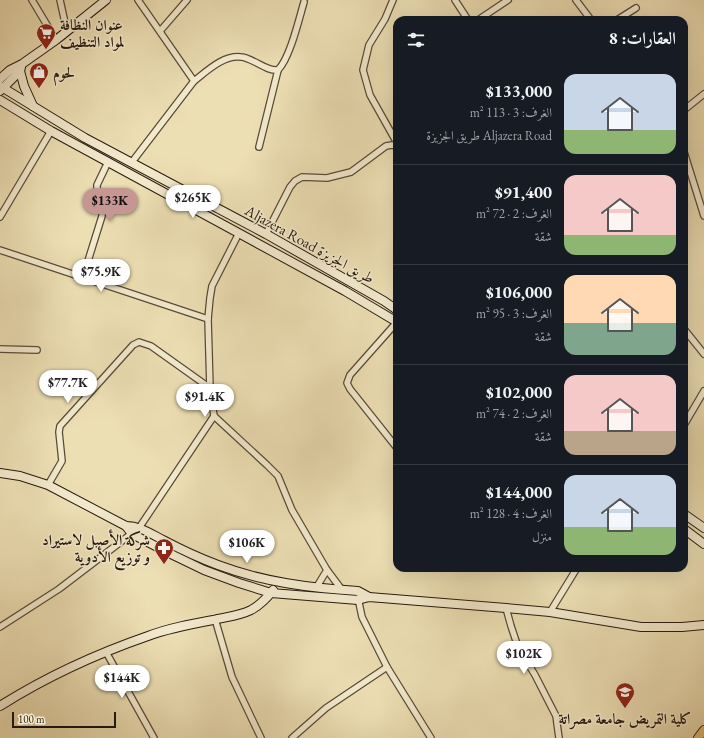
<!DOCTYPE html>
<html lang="ar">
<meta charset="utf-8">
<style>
body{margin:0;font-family:"EB Garamond",Amiri,serif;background:#242831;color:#f1f3f6;direction:rtl;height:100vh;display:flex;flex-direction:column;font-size:15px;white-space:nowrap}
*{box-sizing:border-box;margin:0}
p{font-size:13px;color:#9ea1a6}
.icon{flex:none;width:22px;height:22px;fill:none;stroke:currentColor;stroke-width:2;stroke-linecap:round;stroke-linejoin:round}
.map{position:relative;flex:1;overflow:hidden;direction:ltr}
.details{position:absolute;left:393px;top:16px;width:295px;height:556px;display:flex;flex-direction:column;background:#171b24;border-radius:12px;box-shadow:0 4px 16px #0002;direction:rtl}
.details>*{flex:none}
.scale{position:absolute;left:12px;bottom:10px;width:104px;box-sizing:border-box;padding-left:4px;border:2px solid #271a0f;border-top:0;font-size:11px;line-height:14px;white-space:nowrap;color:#271a0f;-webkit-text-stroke:3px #f3eace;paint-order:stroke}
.price{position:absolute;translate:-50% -34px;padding:0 9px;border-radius:14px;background:#fff;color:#222;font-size:13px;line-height:26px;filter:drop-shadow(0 1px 2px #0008)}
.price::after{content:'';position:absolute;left:50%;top:24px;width:12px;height:9px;margin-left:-6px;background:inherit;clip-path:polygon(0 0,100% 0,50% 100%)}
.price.on{background:#c59692;color:#111}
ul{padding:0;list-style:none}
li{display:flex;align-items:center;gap:12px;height:100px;padding:0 12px}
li+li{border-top:1px solid #363941}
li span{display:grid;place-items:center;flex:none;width:112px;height:80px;border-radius:12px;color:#555}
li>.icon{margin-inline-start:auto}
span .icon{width:48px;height:48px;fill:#fffc;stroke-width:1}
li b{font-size:17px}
h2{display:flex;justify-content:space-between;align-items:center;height:48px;padding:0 12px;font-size:17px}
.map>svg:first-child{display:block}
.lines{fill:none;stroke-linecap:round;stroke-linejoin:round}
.street-casing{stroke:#584b38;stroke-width:8}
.secondary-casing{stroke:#271a0f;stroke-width:10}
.primary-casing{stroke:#271a0f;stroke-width:10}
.street{stroke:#f3eace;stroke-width:5.5}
.secondary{stroke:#f3eace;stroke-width:8}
.primary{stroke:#e6c07a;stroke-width:8}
.labels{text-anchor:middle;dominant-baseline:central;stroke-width:3;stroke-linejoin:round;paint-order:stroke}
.poi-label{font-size:15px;font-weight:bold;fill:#271a0f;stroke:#f3eace;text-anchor:start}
.street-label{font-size:15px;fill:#271a0f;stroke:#f3eace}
</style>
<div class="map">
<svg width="704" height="738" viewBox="0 0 704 738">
<rect width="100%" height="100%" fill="#eddfb4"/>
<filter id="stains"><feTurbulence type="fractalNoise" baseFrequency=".005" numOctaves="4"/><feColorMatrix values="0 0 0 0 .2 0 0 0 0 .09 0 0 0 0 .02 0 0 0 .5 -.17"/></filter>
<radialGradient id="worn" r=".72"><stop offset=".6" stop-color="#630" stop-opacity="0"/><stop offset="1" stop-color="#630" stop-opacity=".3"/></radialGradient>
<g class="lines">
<defs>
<g id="street">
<path d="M32,0L56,40"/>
<path d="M60,0L67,32"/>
<path d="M393,0L385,19L369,45L363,70L370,95L397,143"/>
<path d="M455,0L468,20"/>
<path d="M576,0L591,20"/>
<path d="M478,20L508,0"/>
<path d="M617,20L636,8"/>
<path d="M161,30L187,0"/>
<path d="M194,81C207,71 223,55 241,57C245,57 251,60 255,62C263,66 270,71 278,70"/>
<path d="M684,110L704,94"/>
<path d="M259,147L278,70C290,58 299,19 304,2"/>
<path d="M684,152L704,216"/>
<path d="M132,162L194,81L138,0"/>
<path d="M0,217L51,131"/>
<path d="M239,233L212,286L210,298L208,319L210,388L214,416L267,465L278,476L292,510L327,570L342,590"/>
<path d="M266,234L290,187L295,181L302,177L327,178L351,172L386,146L392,145L397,146"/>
<path d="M0,250L208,319"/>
<path d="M83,277L102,216L103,207L97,190V185L108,162"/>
<path d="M397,322L350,375L347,383L350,389L397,448"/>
<path d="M684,329L704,354"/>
<path d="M0,349L37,350"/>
<path d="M684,425L704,391"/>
<path d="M48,485L62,461L59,432L60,426L133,345L139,342L151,346L210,388"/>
<path d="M316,588L327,570"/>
<path d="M358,598L362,617L387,667L431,738"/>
<path d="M506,608L511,626L518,647L535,675L556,716L559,738"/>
<path d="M550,612L577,568"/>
<path d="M215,619L232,677L261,738"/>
<path d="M0,627L59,589L139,528L214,416"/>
<path d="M106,652L154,738"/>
<path d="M292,738L326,708L387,667"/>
</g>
<g id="secondary">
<path d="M20,71L24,86L33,106"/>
<path d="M0,79L10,70L22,64L56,40L106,0"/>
<path d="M0,86L85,138L266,234L384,301L397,310"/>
<path d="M0,91L20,71L21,67"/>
<path d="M0,100L51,131L345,291L397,322"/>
<path d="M0,473L20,476L48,485L126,526C140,526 151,534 163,540C180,549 199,558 218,565C263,582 310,588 358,591L369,597"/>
<path d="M684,514L704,528"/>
<path d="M126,526L132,534L175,556L204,570L239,583L271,593L358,600L369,597L506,608L550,612L641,627H682L704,625"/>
<path d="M684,529L704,544"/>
<path d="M0,706C46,677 96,654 148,636C169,628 191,624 213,620C225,617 239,616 251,610C260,605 267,598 273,590"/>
</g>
<path id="primary" d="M698,738L704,730"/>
</defs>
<use href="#street" class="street-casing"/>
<use href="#secondary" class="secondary-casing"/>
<use href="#primary" class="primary-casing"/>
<use href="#street" class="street"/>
<use href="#secondary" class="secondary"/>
<use href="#primary" class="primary"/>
</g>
<defs>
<symbol id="supermarket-pin" viewBox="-11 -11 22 30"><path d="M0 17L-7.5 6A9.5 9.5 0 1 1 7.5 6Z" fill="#8f2418" stroke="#f3eace"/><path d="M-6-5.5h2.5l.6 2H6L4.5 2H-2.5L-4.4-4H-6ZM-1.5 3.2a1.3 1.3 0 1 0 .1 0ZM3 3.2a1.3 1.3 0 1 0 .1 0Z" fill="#fff"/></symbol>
<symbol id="shop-pin" viewBox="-11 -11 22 30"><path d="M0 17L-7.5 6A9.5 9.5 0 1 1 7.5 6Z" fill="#8f2418" stroke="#f3eace"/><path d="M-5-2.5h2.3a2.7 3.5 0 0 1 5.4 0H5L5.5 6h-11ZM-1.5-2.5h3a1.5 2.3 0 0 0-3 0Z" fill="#fff"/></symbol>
<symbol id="pharmacy-pin" viewBox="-11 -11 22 30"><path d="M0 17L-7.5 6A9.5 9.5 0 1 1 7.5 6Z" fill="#8f2418" stroke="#f3eace"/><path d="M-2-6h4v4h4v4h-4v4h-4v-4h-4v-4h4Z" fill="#fff"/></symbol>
<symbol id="university-pin" viewBox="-11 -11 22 30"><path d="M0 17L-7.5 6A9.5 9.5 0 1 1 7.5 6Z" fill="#8f2418" stroke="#f3eace"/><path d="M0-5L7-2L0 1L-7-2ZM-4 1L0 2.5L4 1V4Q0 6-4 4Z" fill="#fff"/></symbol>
</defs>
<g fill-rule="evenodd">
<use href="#supermarket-pin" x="35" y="22" width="22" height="30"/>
<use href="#shop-pin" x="28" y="61" width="22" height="30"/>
<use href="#pharmacy-pin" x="153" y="537" width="22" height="30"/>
<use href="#university-pin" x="614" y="681" width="22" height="30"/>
</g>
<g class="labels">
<g class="poi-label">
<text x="60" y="24">عنوان النظافة<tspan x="60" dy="17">لمواد التنظيف</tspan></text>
<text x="53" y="72">لحوم</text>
<text x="150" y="539" text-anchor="end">شركة الأصيل لاستيراد<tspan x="150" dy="17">و توزيع الأدوية</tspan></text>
<text x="625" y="718" text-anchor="middle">كلية التمريض جامعة مصراتة</text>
</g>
<g class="street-label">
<text transform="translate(310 244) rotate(29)">Aljazera Road طريق الجزيزة</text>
</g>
</g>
<rect width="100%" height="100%" filter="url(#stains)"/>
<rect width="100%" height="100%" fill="url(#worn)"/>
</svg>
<div class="scale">100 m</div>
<b class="price" style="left:193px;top:219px">$265K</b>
<b class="price on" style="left:110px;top:222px">$133K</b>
<b class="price" style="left:101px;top:293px">$75.9K</b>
<b class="price" style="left:68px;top:404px">$77.7K</b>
<b class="price" style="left:205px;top:418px">$91.4K</b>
<b class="price" style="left:247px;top:564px">$106K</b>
<b class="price" style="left:524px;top:675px">$102K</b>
<b class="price" style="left:122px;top:699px">$144K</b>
<section class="details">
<h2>العقارات: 8<svg class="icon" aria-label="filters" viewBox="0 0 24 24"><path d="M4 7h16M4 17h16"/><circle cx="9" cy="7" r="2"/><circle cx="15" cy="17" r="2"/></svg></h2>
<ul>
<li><span style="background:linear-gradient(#c9d6e8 70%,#8fb573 0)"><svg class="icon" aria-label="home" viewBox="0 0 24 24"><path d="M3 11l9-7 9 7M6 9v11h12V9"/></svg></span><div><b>$133,000</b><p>الغرف: 3 · 113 m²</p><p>Aljazera Road طريق الجزيزة</p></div></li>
<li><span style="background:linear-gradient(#f6c9c9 75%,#8fb573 0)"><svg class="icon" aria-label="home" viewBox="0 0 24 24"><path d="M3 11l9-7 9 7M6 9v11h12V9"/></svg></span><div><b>$91,400</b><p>الغرف: 2 · 72 m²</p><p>شقة</p></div></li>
<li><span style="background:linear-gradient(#ffd9b3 60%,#7fa58c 0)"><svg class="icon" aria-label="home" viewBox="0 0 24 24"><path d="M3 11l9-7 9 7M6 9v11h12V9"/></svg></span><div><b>$106,000</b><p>الغرف: 3 · 95 m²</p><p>شقة</p></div></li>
<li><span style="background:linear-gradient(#f6c9c9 70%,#b9a48a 0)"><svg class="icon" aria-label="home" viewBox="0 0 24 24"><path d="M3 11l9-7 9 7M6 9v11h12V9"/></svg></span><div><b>$102,000</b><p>الغرف: 2 · 74 m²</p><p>شقة</p></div></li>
<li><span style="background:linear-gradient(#c9d6e8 65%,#8fb573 0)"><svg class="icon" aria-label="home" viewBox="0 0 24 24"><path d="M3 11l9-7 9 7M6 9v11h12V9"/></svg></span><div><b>$144,000</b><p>الغرف: 4 · 128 m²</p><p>منزل</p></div></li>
</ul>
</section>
</div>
